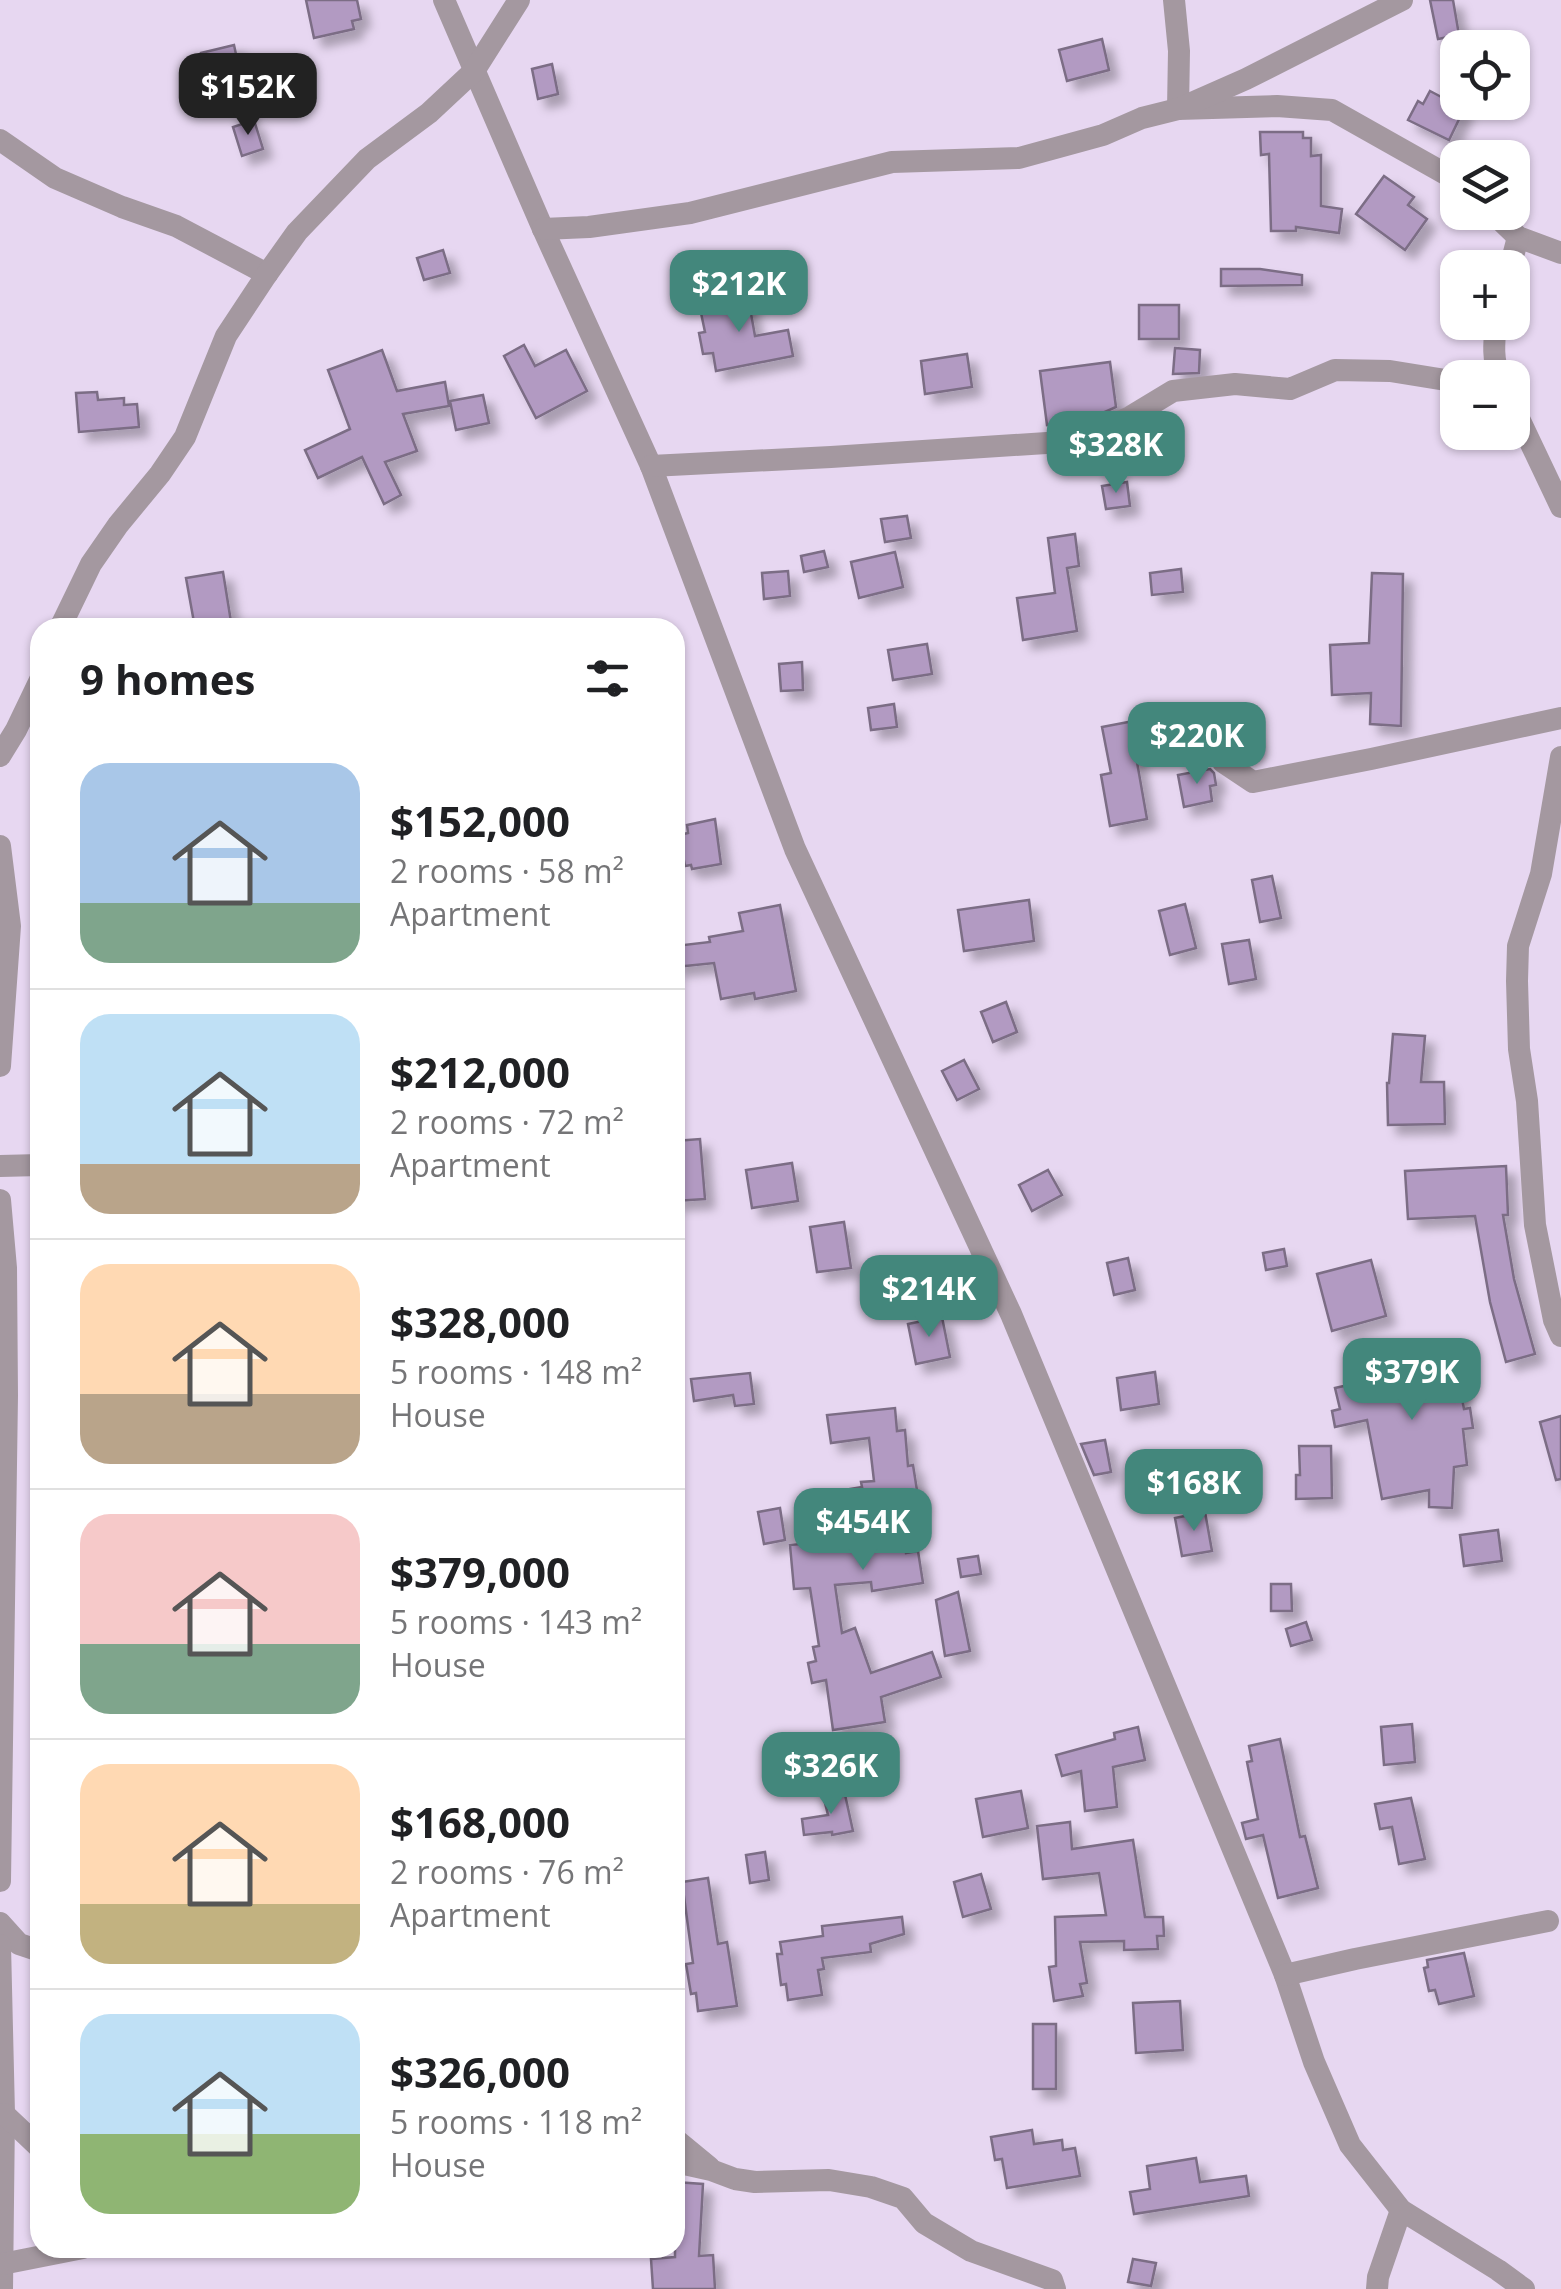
<!DOCTYPE html>
<meta charset="utf-8">
<style>
body{margin:0;font-family:"Open Sans",sans-serif;background:#f6f6f6;color:#202124;height:100vh;display:flex;flex-direction:column;font-size:38px;white-space:nowrap}
*{box-sizing:border-box;margin:0}
p{font-size:32px;color:#757577}
.icon{flex:none;width:55px;height:55px;fill:none;stroke:currentColor;stroke-width:2;stroke-linecap:round;stroke-linejoin:round}
.map{position:relative;flex:1;overflow:hidden}
.sheet{position:absolute;left:30px;top:618px;width:655px;height:1640px;display:flex;flex-direction:column;background:#fff;border-radius:30px;box-shadow:0 2px 8px #0004}
.sheet>*{flex:none}
.buttons{position:absolute;left:1440px;top:30px;display:grid;gap:20px}
.buttons a{display:grid;place-items:center;width:90px;height:90px;border-radius:20px;background:#fff;box-shadow:0 2px 8px #0004;font-size:50px}
.price{position:absolute;translate:-50% -85px;padding:0 22px;border-radius:20px;background:#43877c;color:#fff;font-size:32px;line-height:65px;filter:drop-shadow(0 2px 5px #0008)}
.price::after{content:'';position:absolute;left:50%;top:60px;width:30px;height:22px;margin-left:-15px;background:inherit;clip-path:polygon(0 0,100% 0,50% 100%)}
.price.on{background:#222;color:#fff}
ul{padding:0;list-style:none}
li{display:flex;align-items:center;gap:30px;height:250px;padding:0 50px}
li+li{border-top:2px solid #e0e0e0}
li span{display:grid;place-items:center;flex:none;width:280px;height:200px;border-radius:30px;color:#555}
li>.icon{margin-inline-start:auto}
span .icon{width:120px;height:120px;fill:#fffc;stroke-width:1}
li b{font-size:42px}
h2{display:flex;justify-content:space-between;align-items:center;height:120px;padding:0 50px;font-size:42px}
.map>svg:first-child{display:block}
.building{fill:#b29ac2;stroke:#7b6d85;stroke-width:2.5;filter:url(#shadow)}
.lines{fill:none;stroke-linecap:round;stroke-linejoin:round}
.street{stroke:#a498a0;stroke-width:22}
</style>
<div class="map">
<svg width="1561" height="2289" viewBox="0 0 1561 2289">
<defs>
<filter id="shadow"><feDropShadow dx="9" dy="9" stdDeviation="5" flood-color="#0004"/></filter>
</defs>
<rect width="100%" height="100%" fill="#e7d7f1"/>
<g class="building">
<path d="M306,0H357L361,19L352,21L354,29L314,38Z"/>
<path d="M1430,0H1453L1459,35L1438,39Z"/>
<path d="M1102,39L1109,70L1067,81L1059,50Z"/>
<path d="M234,45L239,68L206,76L201,53Z"/>
<path d="M552,64L558,94L538,99L532,69Z"/>
<path d="M1430,91L1464,109L1449,140L1408,120L1418,101L1423,104Z"/>
<path d="M254,120L263,149L242,156L233,127Z"/>
<path d="M1260,132H1303V138H1311V156L1321,155V206L1342,209L1339,233L1296,227V231H1271L1269,154L1261,155Z"/>
<path d="M1384,176L1414,197L1408,205L1427,219L1405,250L1356,214Z"/>
<path d="M443,250L450,273L424,280L417,258Z"/>
<path d="M1221,269H1260L1302,275V285L1221,286Z"/>
<path d="M747,291L755,336L788,330L793,356L716,371L713,353L703,354L699,333L705,332L701,313L710,311L708,299Z"/>
<rect x="1139" y="305" width="40" height="34"/>
<path d="M524,345L535,366L566,350L587,391L536,418L504,356Z"/>
<path d="M1175,348L1200,350L1199,373L1173,374Z"/>
<path d="M382,350L397,391L445,382L449,406L403,414L417,451L385,462L401,495L384,504L362,457L318,478L305,450L350,429L328,370Z"/>
<path d="M967,354L972,387L925,394L921,361Z"/>
<path d="M1110,362L1116,407L1087,420L1047,425L1040,371Z"/>
<path d="M97,392L98,400L124,398V405L137,404L139,427L79,432L76,393Z"/>
<path d="M483,395L489,423L456,430L450,401Z"/>
<path d="M1127,482L1130,506L1106,509L1102,486Z"/>
<path d="M907,516L911,538L885,542L881,519Z"/>
<path d="M1075,534L1079,566L1067,568L1077,631L1023,640L1017,598L1055,593L1048,538Z"/>
<path d="M824,551L828,567L804,572L801,556Z"/>
<path d="M895,552L903,587L859,598L851,562Z"/>
<path d="M1181,569L1183,592L1152,595L1150,573Z"/>
<path d="M788,571L790,596L764,599L762,573Z"/>
<path d="M223,572L232,628H195L186,578Z"/>
<path d="M1372,573L1403,574L1401,726L1370,724L1371,693L1332,695L1330,645L1369,643Z"/>
<path d="M927,644L932,674L893,680L888,650Z"/>
<path d="M802,662L803,690L781,691L779,664Z"/>
<path d="M894,704L897,727L871,730L868,708Z"/>
<path d="M1246,708L1257,748L1242,753L1231,712Z"/>
<path d="M1144,719L1147,737L1134,740V745L1147,819L1110,826L1101,775L1111,773L1102,727Z"/>
<path d="M1210,769L1214,773L1216,785L1210,786L1212,801L1184,807L1178,775Z"/>
<path d="M715,819L721,864L692,869L691,865L685,866L679,835L688,833L687,825Z"/>
<path d="M1272,876L1281,918L1260,922L1252,880Z"/>
<path d="M1029,900L1034,941L964,951L958,910Z"/>
<path d="M1185,904L1196,948L1170,955L1159,911Z"/>
<path d="M780,905L796,991L755,999L754,993L721,999L714,963L675,967V946L710,942L709,937L743,931L739,913Z"/>
<path d="M1249,940L1256,979L1229,984L1222,944Z"/>
<path d="M1006,1002L1017,1032L993,1042L981,1012Z"/>
<path d="M1393,1034L1425,1036L1421,1082H1444L1445,1124L1388,1125L1387,1083H1389Z"/>
<path d="M964,1060L979,1089L957,1100L942,1071Z"/>
<path d="M700,1139L705,1199L675,1201V1141Z"/>
<path d="M792,1163L798,1201L752,1208L746,1170Z"/>
<path d="M1506,1166L1508,1215H1503L1514,1279L1535,1354L1506,1362L1490,1302L1475,1216L1408,1219L1405,1171Z"/>
<path d="M1048,1170L1062,1195L1032,1211L1019,1185Z"/>
<path d="M844,1222L851,1268L817,1272L810,1227Z"/>
<path d="M1284,1249L1287,1266L1266,1270L1263,1253Z"/>
<path d="M1128,1258L1135,1290L1114,1295L1107,1263Z"/>
<path d="M1371,1260L1386,1316L1332,1331L1317,1274Z"/>
<path d="M942,1317L950,1357L916,1364L908,1324Z"/>
<path d="M1452,1345L1464,1409L1470,1408L1473,1428L1463,1429L1467,1465L1454,1467L1452,1508L1429,1507V1490L1382,1499L1367,1420L1335,1427L1332,1411L1340,1409L1335,1388L1388,1376L1384,1352L1404,1348L1405,1354Z"/>
<path d="M1155,1372L1159,1404L1121,1410L1117,1378Z"/>
<path d="M750,1373L754,1404L735,1406L733,1395L694,1401L691,1379Z"/>
<path d="M895,1408L897,1431L905,1430L908,1466L913,1465L919,1503L899,1506L906,1553L918,1551L923,1583L872,1591L871,1582L835,1585L842,1633L855,1628L871,1673L932,1652L941,1677L881,1697L885,1722L833,1730L826,1680L812,1683L808,1663L816,1661L813,1647L819,1646L810,1588L794,1589L790,1545L852,1539L844,1490L862,1487L861,1482L874,1481L869,1438L831,1443L827,1415Z"/>
<path d="M1561,1416V1479L1556,1480L1540,1422Z"/>
<path d="M1105,1440L1111,1472L1094,1475L1081,1444Z"/>
<path d="M1299,1446H1331L1332,1498L1296,1499V1475H1300Z"/>
<path d="M780,1508L785,1540L764,1544L758,1512Z"/>
<path d="M1205,1512L1212,1551L1182,1556L1175,1518Z"/>
<path d="M1498,1530L1502,1561L1464,1566L1460,1535Z"/>
<path d="M978,1556L981,1574L961,1577L958,1559Z"/>
<path d="M1271,1584H1291L1292,1611H1271Z"/>
<path d="M958,1592L970,1651L945,1656L936,1600Z"/>
<path d="M1306,1622L1312,1640L1291,1646L1286,1629Z"/>
<path d="M1412,1724L1415,1762L1384,1765L1381,1727Z"/>
<path d="M1138,1727L1145,1760L1113,1767L1117,1807L1085,1811L1081,1771L1062,1776L1056,1755L1115,1739L1114,1733Z"/>
<path d="M1280,1739L1300,1837L1305,1836L1318,1888L1278,1898L1263,1835L1246,1839L1242,1823L1258,1819L1247,1762L1252,1761L1249,1746Z"/>
<path d="M844,1790L853,1831L832,1835V1832L804,1835L802,1819L828,1815L823,1795Z"/>
<path d="M1021,1791L1028,1828L983,1837L976,1799Z"/>
<path d="M1411,1798L1425,1859L1399,1864L1392,1827L1380,1829L1375,1804Z"/>
<path d="M1070,1822L1072,1849L1133,1840L1145,1917H1163L1164,1936H1157L1158,1949L1124,1950V1941L1080,1942L1087,1983L1080,1984L1083,1996L1054,2001L1049,1967L1056,1966L1055,1917L1106,1915L1099,1873L1043,1879L1037,1826Z"/>
<path d="M765,1852L769,1880L750,1883L746,1855Z"/>
<path d="M981,1874L991,1909L963,1917L954,1882Z"/>
<path d="M708,1878L718,1944L727,1942L737,2006L698,2011L696,1993L691,1994L686,1964L693,1963L682,1882Z"/>
<path d="M902,1917L904,1934L870,1944L871,1952L822,1958L824,1969L818,1970L822,1995L788,2000L786,1984L781,1985L777,1954H782L780,1942L823,1936L822,1926Z"/>
<path d="M1464,1953L1474,1996L1439,2004L1435,1990L1429,1991L1424,1968L1428,1967L1427,1960Z"/>
<path d="M1180,2001L1183,2050L1136,2053L1133,2003Z"/>
<rect x="1033" y="2024" width="23" height="65"/>
<path d="M1032,2130L1034,2144L1062,2140L1063,2150L1075,2148L1080,2176L1007,2188L1002,2159L995,2160L991,2137Z"/>
<path d="M1196,2158L1200,2182L1246,2176L1249,2196L1134,2214L1130,2192L1150,2189L1147,2166Z"/>
<path d="M675,2182L703,2184L699,2256L713,2255L715,2289H653L651,2259L675,2257Z"/>
<path d="M1133,2259L1156,2263L1151,2286L1128,2282Z"/>
</g>
<g class="lines">
<g class="street">
<path d="M444,0L543,229L651,466L795,849L1011,1314L1285,1975L1314,2062L1350,2145L1401,2210L1498,2270L1524,2289"/>
<path d="M1174,0L1179,51L1178,109L1277,106L1332,110L1458,181"/>
<path d="M0,140L55,178L122,207L176,226L267,274"/>
<path d="M1492,212L1518,237L1561,253"/>
<path d="M543,229L589,227L690,213L892,162L1019,158L1103,135L1142,118L1178,109L1246,79L1402,0"/>
<path d="M1510,268L1518,237"/>
<path d="M1496,322C1494,342 1492,360 1500,378"/>
<path d="M1512,404L1561,507"/>
<path d="M651,466L831,457L1077,441L1130,417L1173,391L1235,384L1290,389L1335,370L1390,371L1458,382"/>
<path d="M60,628L91,564L118,525L160,474L185,437L226,336L267,274L297,232L367,159L429,113L474,71L519,0"/>
<path d="M0,756L16,730L40,680"/>
<path d="M1561,757L1541,874L1518,946L1517,981L1519,1049L1527,1101L1535,1225L1554,1320L1561,1336"/>
<path d="M1223,762L1253,782L1371,759L1561,718"/>
<path d="M0,846L10,926L0,1066"/>
<path d="M0,1166L40,1165"/>
<path d="M0,1200L6,1268L7,1395L0,1881"/>
<path d="M0,1923L19,1944L40,1951"/>
<path d="M0,1945L4,2114L2,2289"/>
<path d="M1285,1975L1355,1959L1548,1921"/>
<path d="M4,2114L40,2148"/>
<path d="M675,2139L709,2167"/>
<path d="M675,2162L711,2170L735,2179L755,2182L829,2180L871,2187L903,2198L924,2223L971,2251L1052,2280L1055,2289"/>
<path d="M2,2264L83,2248"/>
<path d="M1377,2289L1378,2277L1401,2210"/>
</g>
</g>
</svg>
<div class="buttons">
<a><svg class="icon" aria-label="locate" viewBox="0 0 24 24"><circle cx="12" cy="12" r="6"/><path d="M12 2v4M12 18v4M2 12h4M18 12h4"/></svg></a>
<a><svg class="icon" aria-label="layers" viewBox="0 0 24 24"><path d="M12 4l9 5-9 5-9-5zM3 14l9 5 9-5"/></svg></a>
<a>+</a>
<a>−</a>
</div>
<b class="price on" style="left:248px;top:138px">$152K</b>
<b class="price" style="left:739px;top:335px">$212K</b>
<b class="price" style="left:1116px;top:496px">$328K</b>
<b class="price" style="left:1197px;top:787px">$220K</b>
<b class="price" style="left:929px;top:1340px">$214K</b>
<b class="price" style="left:1412px;top:1423px">$379K</b>
<b class="price" style="left:1194px;top:1534px">$168K</b>
<b class="price" style="left:863px;top:1573px">$454K</b>
<b class="price" style="left:831px;top:1817px">$326K</b>
<section class="sheet">
<h2>9 homes<svg class="icon" aria-label="filters" viewBox="0 0 24 24"><path d="M4 7h16M4 17h16"/><circle cx="9" cy="7" r="2"/><circle cx="15" cy="17" r="2"/></svg></h2>
<ul>
<li><span style="background:linear-gradient(#a9c7e8 70%,#7fa58c 0)"><svg class="icon" aria-label="home" viewBox="0 0 24 24"><path d="M3 11l9-7 9 7M6 9v11h12V9"/></svg></span><div><b>$152,000</b><p>2 rooms · 58 m²</p><p>Apartment</p></div></li>
<li><span style="background:linear-gradient(#bfe0f5 75%,#b9a48a 0)"><svg class="icon" aria-label="home" viewBox="0 0 24 24"><path d="M3 11l9-7 9 7M6 9v11h12V9"/></svg></span><div><b>$212,000</b><p>2 rooms · 72 m²</p><p>Apartment</p></div></li>
<li><span style="background:linear-gradient(#ffd9b3 65%,#b9a48a 0)"><svg class="icon" aria-label="home" viewBox="0 0 24 24"><path d="M3 11l9-7 9 7M6 9v11h12V9"/></svg></span><div><b>$328,000</b><p>5 rooms · 148 m²</p><p>House</p></div></li>
<li><span style="background:linear-gradient(#f6c9c9 65%,#7fa58c 0)"><svg class="icon" aria-label="home" viewBox="0 0 24 24"><path d="M3 11l9-7 9 7M6 9v11h12V9"/></svg></span><div><b>$379,000</b><p>5 rooms · 143 m²</p><p>House</p></div></li>
<li><span style="background:linear-gradient(#ffd9b3 70%,#c2b280 0)"><svg class="icon" aria-label="home" viewBox="0 0 24 24"><path d="M3 11l9-7 9 7M6 9v11h12V9"/></svg></span><div><b>$168,000</b><p>2 rooms · 76 m²</p><p>Apartment</p></div></li>
<li><span style="background:linear-gradient(#bfe0f5 60%,#8fb573 0)"><svg class="icon" aria-label="home" viewBox="0 0 24 24"><path d="M3 11l9-7 9 7M6 9v11h12V9"/></svg></span><div><b>$326,000</b><p>5 rooms · 118 m²</p><p>House</p></div></li>
</ul>
</section>
</div>
